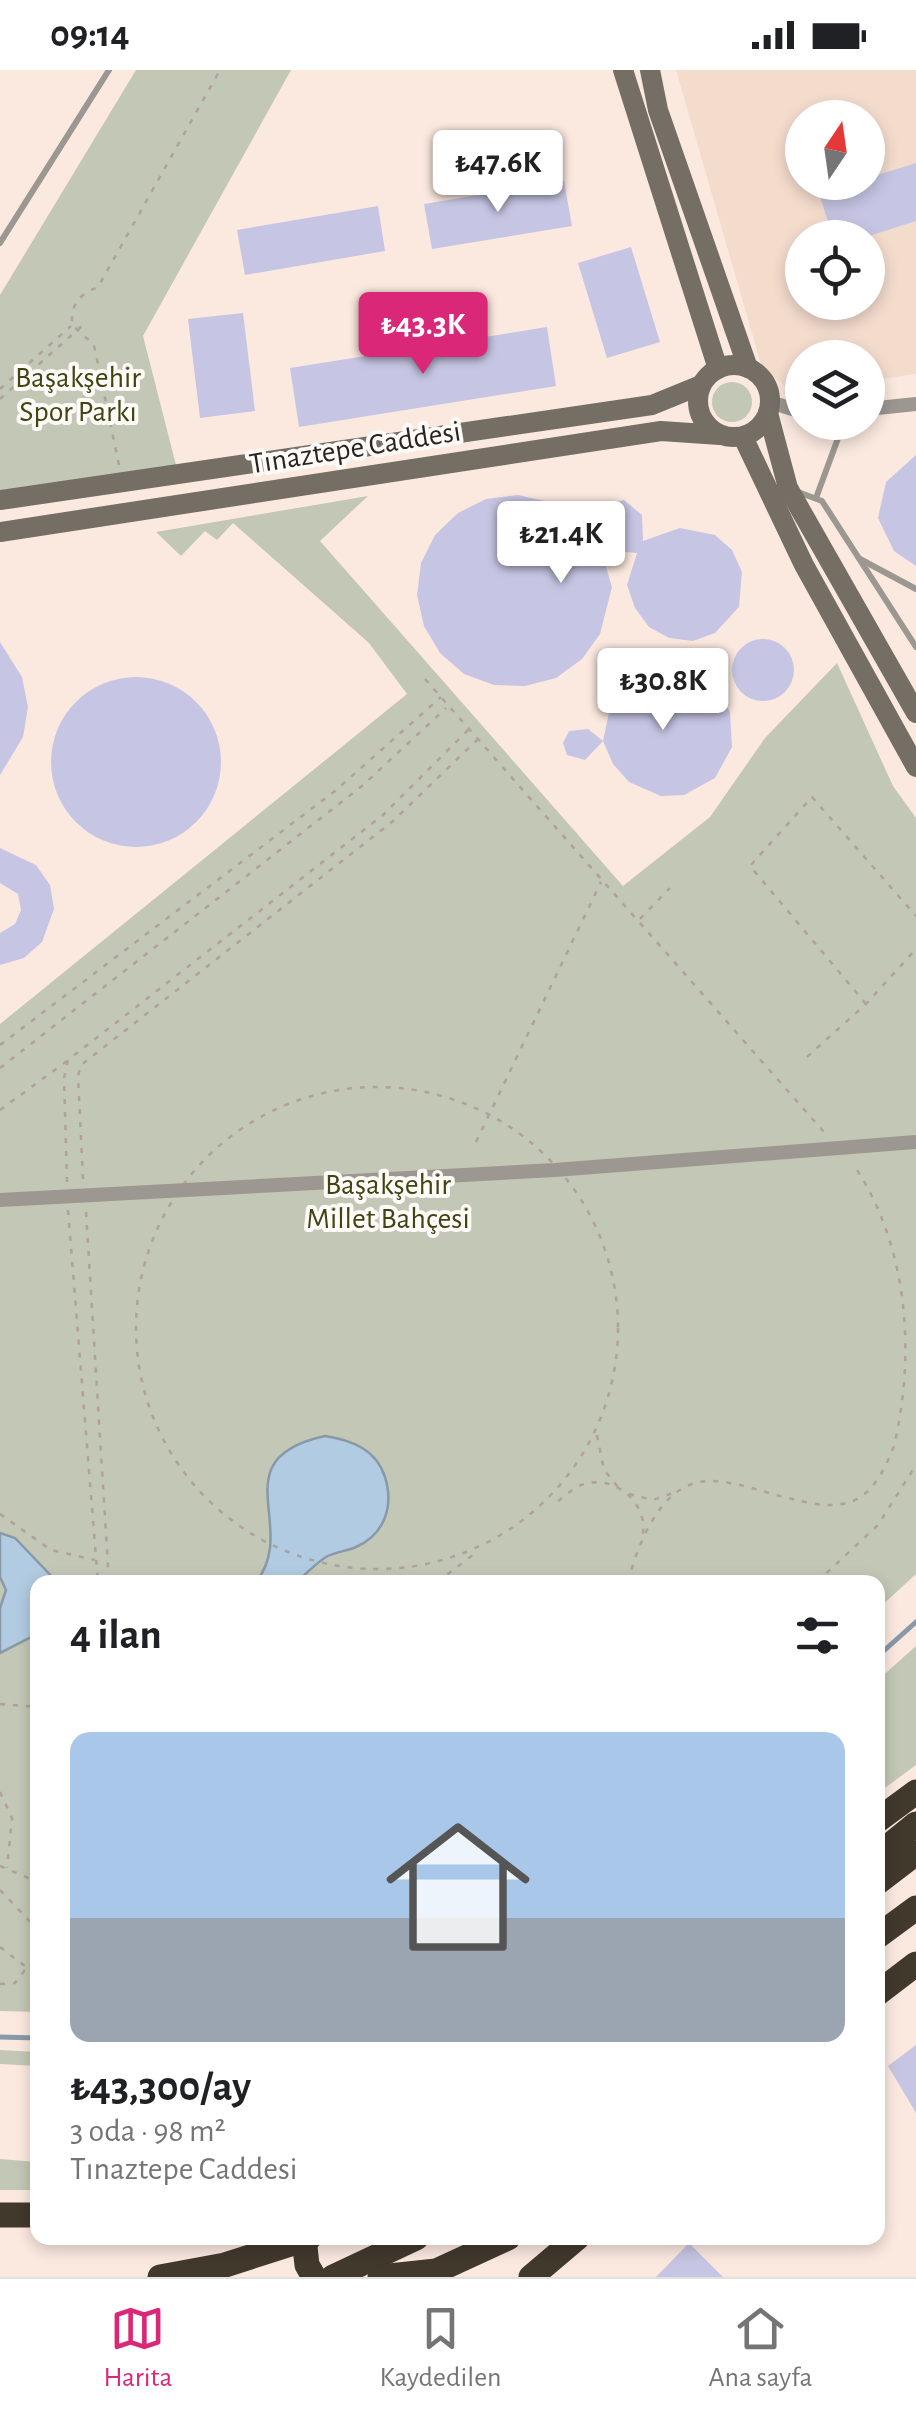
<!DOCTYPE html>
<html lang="tr">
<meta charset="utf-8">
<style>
body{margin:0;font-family:"Alegreya Sans",sans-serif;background:#f2f2f2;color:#202124;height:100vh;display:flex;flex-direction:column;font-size:38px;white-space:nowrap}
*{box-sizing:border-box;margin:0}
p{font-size:32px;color:#757577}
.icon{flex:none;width:55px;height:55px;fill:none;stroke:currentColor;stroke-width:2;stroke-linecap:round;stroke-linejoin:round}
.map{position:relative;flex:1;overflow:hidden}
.details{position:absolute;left:30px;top:1505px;width:855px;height:670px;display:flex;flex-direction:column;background:#fff;border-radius:20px;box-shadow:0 5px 15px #0003}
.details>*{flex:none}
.needle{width:65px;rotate:13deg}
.buttons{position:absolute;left:785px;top:30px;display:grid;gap:20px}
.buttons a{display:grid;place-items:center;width:100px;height:100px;border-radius:50%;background:#fff;box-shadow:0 5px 15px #0003;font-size:50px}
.price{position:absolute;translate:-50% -85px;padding:0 22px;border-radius:10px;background:#fff;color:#222;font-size:32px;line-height:65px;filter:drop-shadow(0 2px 5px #0008)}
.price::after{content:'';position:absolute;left:50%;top:60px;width:30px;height:22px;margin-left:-15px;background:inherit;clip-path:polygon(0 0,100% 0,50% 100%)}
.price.selected{background:#db2777;color:#fff}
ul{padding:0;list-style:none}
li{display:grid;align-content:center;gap:20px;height:530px;padding:0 40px}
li+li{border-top:2px solid #e0e0e0}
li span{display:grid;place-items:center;height:310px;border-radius:20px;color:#555}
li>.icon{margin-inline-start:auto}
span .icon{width:180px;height:180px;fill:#fffc;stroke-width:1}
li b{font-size:42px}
h2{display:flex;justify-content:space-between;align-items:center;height:120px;padding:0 40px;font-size:42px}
.status{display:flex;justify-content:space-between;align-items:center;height:70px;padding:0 50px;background:#fff;direction:ltr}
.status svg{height:28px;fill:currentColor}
.tabs{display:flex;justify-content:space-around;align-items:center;height:140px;border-top:2px solid #e0e0e0;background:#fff;font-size:28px;color:#757577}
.tabs a{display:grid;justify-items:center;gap:5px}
.tabs .selected{color:#db2777}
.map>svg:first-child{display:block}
.built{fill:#f4dccd;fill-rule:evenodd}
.green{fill:#c3c7b5}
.water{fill:#b1cbe2;stroke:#8899a8;stroke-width:2.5}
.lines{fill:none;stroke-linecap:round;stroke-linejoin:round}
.stream{stroke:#8899a8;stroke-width:5}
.building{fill:#c6c6e4}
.path{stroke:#afa29a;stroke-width:2.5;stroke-dasharray:5 8;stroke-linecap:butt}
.lane{stroke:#9c9791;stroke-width:6}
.street{stroke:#9c9791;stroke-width:14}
.secondary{stroke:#756e65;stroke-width:20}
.highway{stroke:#42392d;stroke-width:25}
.labels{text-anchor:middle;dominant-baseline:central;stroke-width:8;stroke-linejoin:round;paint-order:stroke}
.park-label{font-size:30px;fill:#3e4511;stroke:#fdfaf8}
.street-label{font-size:30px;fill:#2a2420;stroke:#fdfaf8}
</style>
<div class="status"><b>09:14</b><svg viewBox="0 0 49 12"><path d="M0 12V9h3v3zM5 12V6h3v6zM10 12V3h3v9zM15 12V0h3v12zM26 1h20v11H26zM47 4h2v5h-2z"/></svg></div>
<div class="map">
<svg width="916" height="2207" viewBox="0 0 916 2207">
<rect width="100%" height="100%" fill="#fbe9df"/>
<path class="built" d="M676,0H916V304L868,311V288H802V315L785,316L762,298ZM802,48H868V112H802ZM802,168H868V232H802Z"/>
<g class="green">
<path d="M136,0H291L143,266L177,399L0,423V225Z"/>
<circle cx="732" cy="332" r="20"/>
<path d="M368,426L320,471L623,816L710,747L765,668L837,593L893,716L916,748V1504L878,1539V1512H38L37,1942L0,1941V954L407,624L369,573L233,453L217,470L205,461L181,486L156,462Z"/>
<path d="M916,1576V1695L878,1723V1610Z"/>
<path d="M0,1980L37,1982V1996L0,1994Z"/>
<path d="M0,2089L37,2092V2120H0Z"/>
</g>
<g class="water">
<path d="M325,1366C351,1370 376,1379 385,1407C394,1436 385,1464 356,1477C347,1481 335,1482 326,1487C316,1493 306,1504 297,1512H256C300,1457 220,1389 325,1366Z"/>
<path d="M0,1463L15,1468L57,1512H38L37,1564L0,1583V1538L6,1520L0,1507Z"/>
</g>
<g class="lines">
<g class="stream">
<path d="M878,1586L916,1552"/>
<path d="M0,1967L38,1968"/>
</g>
</g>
<g class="building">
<path d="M916,93V151L863,168H833L819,123L868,112V108Z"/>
<path d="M564,111L572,156L432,179L424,134Z"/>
<path d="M378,136L385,181L245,205L237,160Z"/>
<path d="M631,177L660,272L607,288L578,193Z"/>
<path d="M243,243L255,341L200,348L188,249Z"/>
<path d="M547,257L556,316L299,357L290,298Z"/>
<path d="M916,385V496L894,481L878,448L886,412Z"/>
<path d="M518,425L549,432L590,458L601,436L624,430L642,445L643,471L680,458L715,465L732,480L742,502L739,537L715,563L693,571L669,568L649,557L635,538L627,515L637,483L601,480L612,517L600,564L582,589L556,608L525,616L494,615L464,604L440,583L424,556L417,525L421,493L435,465L458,443L486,429Z"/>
<circle cx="763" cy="600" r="31"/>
<path d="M0,572L22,607L28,637L23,667L0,705Z"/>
<path d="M665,599L700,607L721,625L730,642L732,677L715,708L684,725L661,726L629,712L613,694L603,671L585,690L567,685L563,673L569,661L588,659L603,671L610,638L623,618L643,605Z"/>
<circle cx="136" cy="692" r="85"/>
<path d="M0,778L36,795L50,815L54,839L42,872L24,888L0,895V863L15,854L21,840L18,824L0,813Z"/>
<path d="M916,1975V2043L888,1996Z"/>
<path d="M689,2173L723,2207H656Z"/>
</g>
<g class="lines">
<g class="path">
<path d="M0,319L71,256"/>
<path d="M0,329L84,254"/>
<path d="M119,395L94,275L72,255C71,233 79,225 98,217L220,0"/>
<path d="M425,609L824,1062"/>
<path d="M640,849L670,818"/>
<path d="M866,934L750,796L812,727L916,846"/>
<path d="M0,975L335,721L441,627"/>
<path d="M807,987L866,934L916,879"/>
<path d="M0,998L362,716L446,638"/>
<circle cx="377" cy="1258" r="241"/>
<path d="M0,1040L67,991"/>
<path d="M476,1072L601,812"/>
<path d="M83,1109L78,1006L81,995L392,752L477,670"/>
<path d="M67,1112L64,1008L68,990L383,745L468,660"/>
<path d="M68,1140L98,1512"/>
<path d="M86,1142L109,1512"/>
<path d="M597,1365L604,1400L618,1417"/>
<path d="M629,1424L653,1430L673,1423"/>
<path d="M558,1431C564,1427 572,1419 579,1416C612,1401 651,1433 642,1468"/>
<path d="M0,1444L51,1480L95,1490"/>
<path d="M437,1512L473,1485"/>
<path d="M628,1512C637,1477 658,1420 699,1412C725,1407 762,1422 788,1428C810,1433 833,1440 855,1430C875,1421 886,1396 894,1376C916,1283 908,1174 853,1094"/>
<path d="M817,1512L878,1455L916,1395"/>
<path d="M0,1634L38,1637"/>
<path d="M0,1722L12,1748L7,1798"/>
<path d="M0,1796L38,1812"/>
<path d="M0,1820L38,1860"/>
<path d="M0,1877L38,1906"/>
<path d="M0,1914L15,1913L25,1900"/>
</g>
<g class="lane">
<path d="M0,173L109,0"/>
<path d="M798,422L822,431L916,577"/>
<path d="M816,428L844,352"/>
<path d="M860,489L916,519"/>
</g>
<g class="street">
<path d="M770,332L802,342"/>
<path d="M868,339L916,334"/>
<path d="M0,1130L555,1100L916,1072"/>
</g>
<g class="secondary">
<path d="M623,0L718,299"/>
<path d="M650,0L658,40L748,298"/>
<circle cx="734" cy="331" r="36"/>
<path d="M768,343L788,418L916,643"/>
<path d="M743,367L804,495L916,697"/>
<path d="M0,430L652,335L701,315"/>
<path d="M0,462L661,361L720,365"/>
</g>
<g class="highway">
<path d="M878,1750L916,1722"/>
<path d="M878,1785L916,1754"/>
<path d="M878,1812L916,1783"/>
<path d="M878,1866L916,1838"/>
<path d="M878,1923L916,1894"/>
<path d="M0,2145H38"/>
<path d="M304,2168L307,2195L314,2207"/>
<path d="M160,2207L225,2195L309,2168"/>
<path d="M333,2207L416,2168"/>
<path d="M380,2207L436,2201L508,2168"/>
<path d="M531,2207L577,2168"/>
</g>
</g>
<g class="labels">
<g class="park-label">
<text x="78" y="308">Başakşehir<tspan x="78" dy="34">Spor Parkı</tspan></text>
<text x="388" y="1115">Başakşehir<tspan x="388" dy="34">Millet Bahçesi</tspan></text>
</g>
<g class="street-label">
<text transform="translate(355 378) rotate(-9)">Tınaztepe Caddesi</text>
</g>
</g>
</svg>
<div class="buttons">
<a><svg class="needle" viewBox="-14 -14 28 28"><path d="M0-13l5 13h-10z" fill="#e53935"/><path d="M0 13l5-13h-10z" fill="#757577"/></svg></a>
<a><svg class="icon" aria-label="locate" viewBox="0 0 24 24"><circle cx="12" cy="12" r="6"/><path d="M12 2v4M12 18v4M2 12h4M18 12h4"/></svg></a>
<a><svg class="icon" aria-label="layers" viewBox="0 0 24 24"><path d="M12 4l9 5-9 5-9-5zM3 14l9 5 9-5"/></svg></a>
</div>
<b class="price" style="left:498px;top:145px">₺47.6K</b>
<b class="price selected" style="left:423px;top:307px">₺43.3K</b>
<b class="price" style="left:561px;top:516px">₺21.4K</b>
<b class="price" style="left:663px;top:663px">₺30.8K</b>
<section class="details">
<h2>4 ilan<svg class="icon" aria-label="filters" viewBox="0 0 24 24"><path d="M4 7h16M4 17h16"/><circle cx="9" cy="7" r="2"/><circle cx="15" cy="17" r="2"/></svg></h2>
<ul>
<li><span style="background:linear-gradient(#a9c7e8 60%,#9aa5b1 0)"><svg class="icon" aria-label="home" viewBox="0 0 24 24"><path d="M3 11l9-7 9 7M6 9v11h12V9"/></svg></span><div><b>₺43,300/ay</b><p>3 oda · 98 m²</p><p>Tınaztepe Caddesi</p></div></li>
</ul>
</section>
</div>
<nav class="tabs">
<a class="selected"><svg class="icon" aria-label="map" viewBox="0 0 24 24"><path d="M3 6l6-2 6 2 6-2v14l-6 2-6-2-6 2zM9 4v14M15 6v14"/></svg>Harita</a>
<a><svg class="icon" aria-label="saved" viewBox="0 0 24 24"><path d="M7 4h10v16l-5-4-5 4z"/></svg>Kaydedilen</a>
<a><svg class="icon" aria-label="home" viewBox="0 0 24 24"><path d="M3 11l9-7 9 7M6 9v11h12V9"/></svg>Ana sayfa</a>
</nav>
